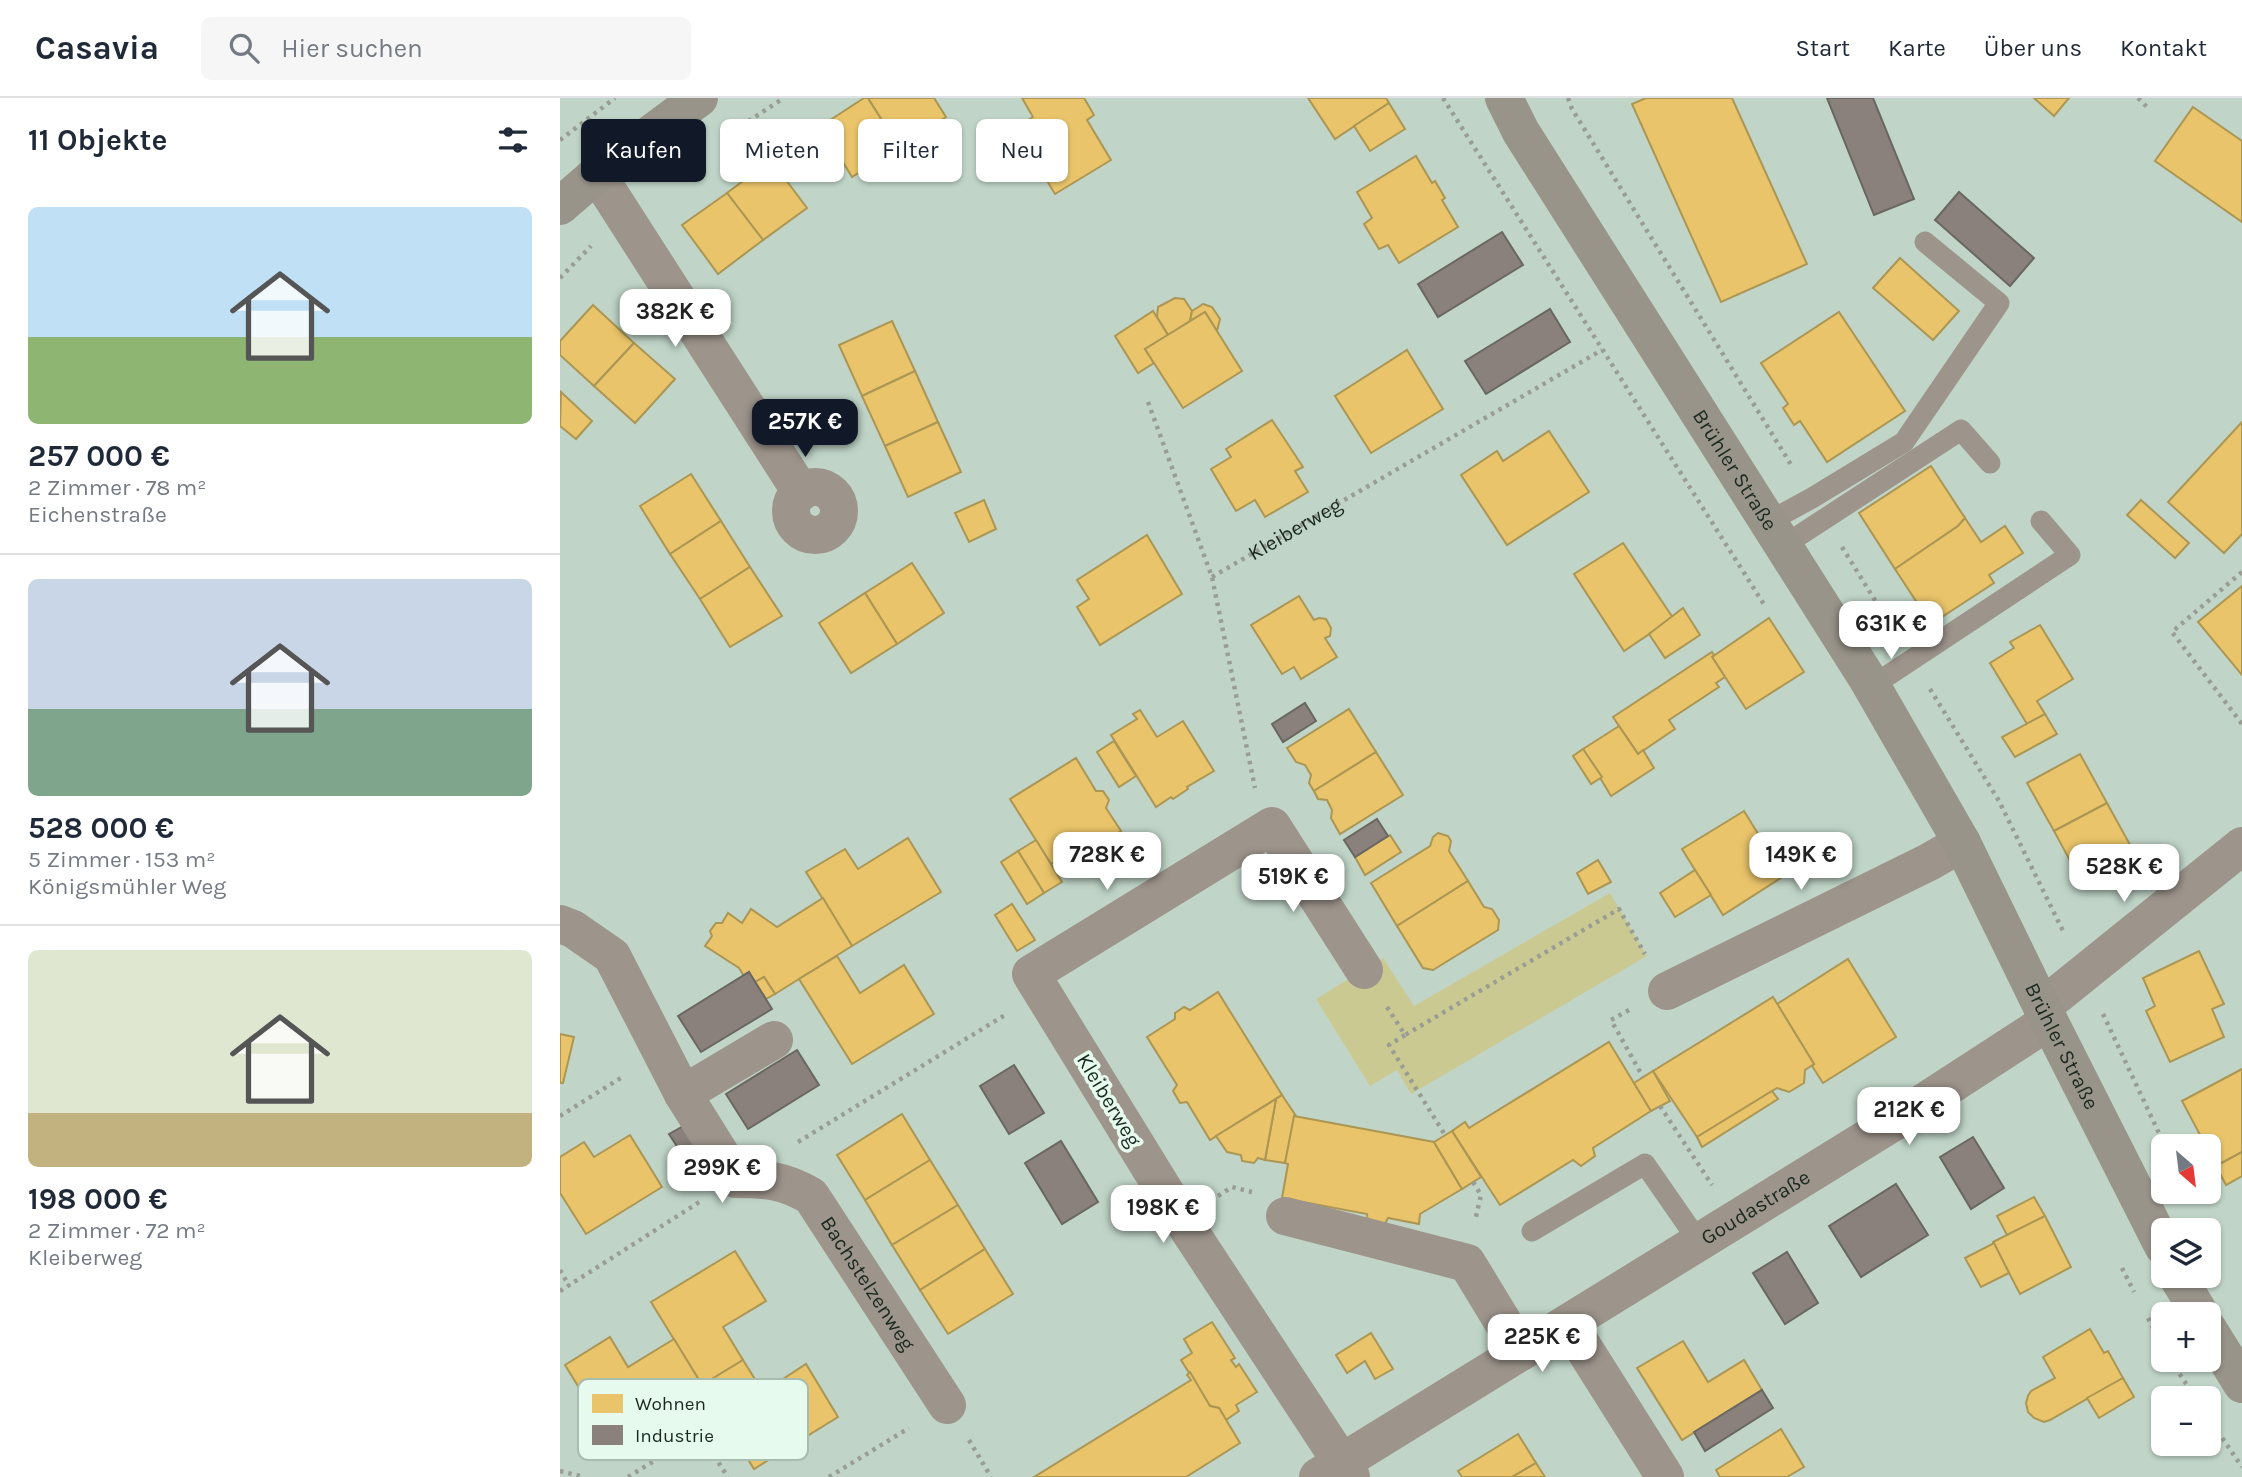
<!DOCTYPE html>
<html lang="de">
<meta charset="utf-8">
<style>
body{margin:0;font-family:Karla,sans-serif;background:#f6f6f7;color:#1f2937;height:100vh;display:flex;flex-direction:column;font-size:26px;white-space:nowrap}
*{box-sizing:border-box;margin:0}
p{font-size:23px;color:#747a83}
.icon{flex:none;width:38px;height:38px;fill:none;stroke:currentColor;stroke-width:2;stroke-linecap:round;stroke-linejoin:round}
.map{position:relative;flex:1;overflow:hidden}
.panel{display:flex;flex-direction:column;background:#fff;width:560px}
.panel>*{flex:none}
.guide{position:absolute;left:21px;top:21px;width:665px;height:63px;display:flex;gap:14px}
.needle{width:46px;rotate:152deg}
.controls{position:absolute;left:1591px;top:1036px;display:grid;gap:14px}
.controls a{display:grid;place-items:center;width:70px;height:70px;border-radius:10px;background:#fff;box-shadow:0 2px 5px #0004;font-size:35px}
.price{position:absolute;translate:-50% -60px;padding:0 16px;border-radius:14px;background:#fff;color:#222;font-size:23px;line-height:46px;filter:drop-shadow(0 2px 4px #0008)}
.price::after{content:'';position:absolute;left:50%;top:42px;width:21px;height:16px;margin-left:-10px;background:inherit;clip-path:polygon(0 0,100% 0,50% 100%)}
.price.on{background:#111827;color:#fff}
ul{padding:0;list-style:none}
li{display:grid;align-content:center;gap:14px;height:371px;padding:0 28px}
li+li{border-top:2px solid #e0e1e3}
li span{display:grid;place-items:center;height:217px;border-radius:10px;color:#555}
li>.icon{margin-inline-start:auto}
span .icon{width:126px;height:126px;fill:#fffc;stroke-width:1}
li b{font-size:30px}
h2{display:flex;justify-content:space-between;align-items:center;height:84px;padding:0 28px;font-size:30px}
.tag{padding:0 24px;border-radius:10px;background:#fff;box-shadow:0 2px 5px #0004;font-size:24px;line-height:63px}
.tag.on{background:#111827;color:#fff}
header{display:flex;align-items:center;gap:42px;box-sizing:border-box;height:98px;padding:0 35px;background:#fff;border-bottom:2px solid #e0e1e3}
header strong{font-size:33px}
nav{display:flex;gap:38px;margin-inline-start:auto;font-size:24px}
.search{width:490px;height:63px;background:#f6f6f7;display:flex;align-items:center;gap:18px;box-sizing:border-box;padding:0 24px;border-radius:10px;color:#747a83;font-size:26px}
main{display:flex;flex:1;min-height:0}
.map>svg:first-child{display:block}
.green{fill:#cbc992}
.homes{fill:#e9c46a;stroke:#ab9654;stroke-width:2}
.industry{fill:#8a817c;stroke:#696760;stroke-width:2}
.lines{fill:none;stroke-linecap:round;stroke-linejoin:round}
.path{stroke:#999d94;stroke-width:4.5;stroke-dasharray:3.5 5;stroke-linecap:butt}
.lane{stroke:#9d948c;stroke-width:21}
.street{stroke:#9d948c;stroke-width:38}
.secondary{stroke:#99948a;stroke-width:38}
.labels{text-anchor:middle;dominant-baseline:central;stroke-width:7;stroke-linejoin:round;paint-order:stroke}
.street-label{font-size:21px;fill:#1b2a20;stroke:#e6faed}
.key{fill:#e6faed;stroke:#a9bcb0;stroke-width:2}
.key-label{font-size:19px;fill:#1b2a20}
</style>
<header>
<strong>Casavia</strong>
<div class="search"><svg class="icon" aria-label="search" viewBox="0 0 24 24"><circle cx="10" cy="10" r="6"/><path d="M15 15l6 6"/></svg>Hier suchen</div>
<nav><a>Start</a><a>Karte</a><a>Über uns</a><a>Kontakt</a></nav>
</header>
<main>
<section class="panel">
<h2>11 Objekte<svg class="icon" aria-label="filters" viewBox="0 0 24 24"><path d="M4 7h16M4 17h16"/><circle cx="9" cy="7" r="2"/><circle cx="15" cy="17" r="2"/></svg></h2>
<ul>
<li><span style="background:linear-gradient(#bfe0f5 60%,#8fb573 0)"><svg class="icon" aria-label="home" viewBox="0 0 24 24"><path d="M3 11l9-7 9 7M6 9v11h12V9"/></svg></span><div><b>257 000 €</b><p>2 Zimmer · 78 m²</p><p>Eichenstraße</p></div></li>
<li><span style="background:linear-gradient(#c9d6e8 60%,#7fa58c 0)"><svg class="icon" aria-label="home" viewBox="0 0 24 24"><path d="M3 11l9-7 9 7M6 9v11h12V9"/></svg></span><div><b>528 000 €</b><p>5 Zimmer · 153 m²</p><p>Königsmühler Weg</p></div></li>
<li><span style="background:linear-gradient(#dfe7d0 75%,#c2b280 0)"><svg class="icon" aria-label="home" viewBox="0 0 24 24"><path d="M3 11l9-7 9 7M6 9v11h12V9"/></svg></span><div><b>198 000 €</b><p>2 Zimmer · 72 m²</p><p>Kleiberweg</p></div></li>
</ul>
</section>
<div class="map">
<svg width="1682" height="1379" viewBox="0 0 1682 1379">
<rect width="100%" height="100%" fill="#c0d5c8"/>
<path class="green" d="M1050,795L1087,858L851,996L837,972L810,988L756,901L823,860L854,908Z"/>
<g class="homes">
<path d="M304,0H308L339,49L292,79L261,28Z"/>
<path d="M308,0H374L386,19L339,49Z"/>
<path d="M462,0H524L534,17L527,22L551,62L495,96L455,30L473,19Z"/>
<path d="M748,0H826L829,5L775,41Z"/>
<path d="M1086,0H1172L1247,166L1161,204L1072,6Z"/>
<path d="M1474,0H1509L1494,18Z"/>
<path d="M829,5L845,31L810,53L794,28Z"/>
<path d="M1633,9L1682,43V124L1595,63Z"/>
<path d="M856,58L872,85L875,83L885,100L882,102L898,129L839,165L828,147L819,151L804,126L812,120L797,94Z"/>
<path d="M211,62L247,110L203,142L167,95Z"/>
<path d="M167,95L203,142L158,176L122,127Z"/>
<path d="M1340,160L1399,213L1373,242L1313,190Z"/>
<path d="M615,200L624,201L632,213L630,223L608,237L597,219L598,209Z"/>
<path d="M643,206L652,209L660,221L657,233L645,214L630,223L632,213Z"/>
<path d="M33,207L74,245L34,288L0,257V243Z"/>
<path d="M593,213L608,237L585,251L594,265L578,275L555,238Z"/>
<path d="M645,214L682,273L623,310L585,251Z"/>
<path d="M1279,214L1345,313L1267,364L1240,323L1234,327L1223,310L1228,306L1201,265Z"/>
<path d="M332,223L355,273L302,298L279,247Z"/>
<path d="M74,245L115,281L75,325L34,288Z"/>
<path d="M847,252L883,311L811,355L775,298Z"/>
<path d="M355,273L378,324L325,348L302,298Z"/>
<path d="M1,294L32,323L16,341L0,328Z"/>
<path d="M712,322L743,369L735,373L748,394L705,419L695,402L676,413L651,371L671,359L666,351Z"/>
<path d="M378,324L401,374L348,399L325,348Z"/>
<path d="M1682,324V436L1664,455L1608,404Z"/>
<path d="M989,333L1029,394L947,447L901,377L937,353L943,363Z"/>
<path d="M1371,368L1405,420L1398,428L1335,471L1299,415Z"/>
<path d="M131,376L161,423L110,456L80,408Z"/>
<path d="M424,402L436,431L409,444L395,415Z"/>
<path d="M1581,402L1629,445L1615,460L1567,417Z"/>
<path d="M1405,420L1421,444L1445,428L1463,455L1429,477L1434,485L1371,526L1335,471L1398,428Z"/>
<path d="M161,423L190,469L140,501L110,456Z"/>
<path d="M587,437L622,496L540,547L517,509L529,501L517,482Z"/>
<path d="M1063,445L1113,520L1064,553L1014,476Z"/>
<path d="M352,465L384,515L337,546L305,495Z"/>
<path d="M190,469L222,518L170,549L140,501Z"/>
<path d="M1682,488V577L1638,524Z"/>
<path d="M305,495L337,546L291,575L259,525Z"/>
<path d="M739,498L754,522L759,520L766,521L771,530L770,538L765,540L777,559L741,581L734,569L722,576L691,527Z"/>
<path d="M1123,510L1140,537L1105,560L1089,536Z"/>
<path d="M1209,520L1244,574L1186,611L1152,559Z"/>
<path d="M1480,527L1513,581L1477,603L1485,616L1467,626L1430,565L1454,550L1450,544Z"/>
<path d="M1152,554L1154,557L1152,559L1165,579L1156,585L1159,589L1109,622L1115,631L1078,656L1053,619Z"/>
<path d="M789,611L816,654L754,693L749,685L751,677L745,667L736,664L727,650Z"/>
<path d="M580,612L597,639L623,623L654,673L627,689L628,691L613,701L611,699L596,709L551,637L577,621L573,616Z"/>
<path d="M1485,616L1497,636L1455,659L1442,639Z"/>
<path d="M1059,628L1078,656L1083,652L1094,670L1051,698L1023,651Z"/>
<path d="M554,643L576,678L559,689L537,654Z"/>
<path d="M1023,651L1042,679L1031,686L1013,658Z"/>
<path d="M816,654L843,697L780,736L771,720L772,712L767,702L758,701L754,693Z"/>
<path d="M1520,656L1547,705L1494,733L1467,685Z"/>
<path d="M516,660L536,693H543L549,702L546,710L561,733L540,746L536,738L491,766L450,701Z"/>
<path d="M1547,705L1574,754L1521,783L1494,733Z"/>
<path d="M1184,713L1224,778L1163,817L1122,751Z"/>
<path d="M878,735L888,738L891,743L889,753L908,783L837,828L811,785L870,748L873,739Z"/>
<path d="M830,737L841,754L805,777L795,759Z"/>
<path d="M348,740L381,794L292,848L246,774L285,751L298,771Z"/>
<path d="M476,742L502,784L484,795L458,753Z"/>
<path d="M458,753L484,795L467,806L441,764Z"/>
<path d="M1038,762L1051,784L1028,796L1017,775Z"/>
<path d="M1135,772L1151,797L1115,819L1100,795Z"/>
<path d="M908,783L924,809L932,811L939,822L938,832L873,872L863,870L837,828Z"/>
<path d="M263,800L292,848L215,896L204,879L195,884L189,874L184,878L179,870L145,848L152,838L150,833L156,825H162L168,815L182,825L191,811L217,829Z"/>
<path d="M452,806L475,842L457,853L435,817Z"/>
<path d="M1639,853L1664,906L1652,911L1664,939L1610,964L1586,913L1595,908L1583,880Z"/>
<path d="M277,858L300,895L344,867L374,916L292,966L239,881Z"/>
<path d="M1288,861L1336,939L1263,985L1252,968L1254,966L1217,906Z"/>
<path d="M204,879L215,896L206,901L195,884Z"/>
<path d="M658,894L722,997L650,1042L627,1004L620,1005L613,993L617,987L587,939L615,921V915L624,909L630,912Z"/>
<path d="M1213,899L1254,966L1245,972L1244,985L1229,994L1217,990L1137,1039L1093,973Z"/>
<path d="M0,936L14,939L3,985H0Z"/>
<path d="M1049,944L1091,1013L1033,1050L1035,1058L1021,1068L1013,1062L940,1107L892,1033L905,1024L909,1030Z"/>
<path d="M1682,971V1054L1656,1068L1648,1053V1048H1646L1622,1003Z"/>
<path d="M1093,973L1110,1003L1091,1013L1074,985Z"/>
<path d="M1212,993L1218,1001L1142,1049L1137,1039Z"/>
<path d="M722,997L736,1018L725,1065L705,1062L716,1001Z"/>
<path d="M716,1001L705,1062L698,1060L694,1065L682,1063L681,1057L667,1054L656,1038Z"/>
<path d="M342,1016L370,1062L305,1102L277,1057Z"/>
<path d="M734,1018L874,1044L902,1091L860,1116L859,1126L828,1120L824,1128L808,1125L807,1116L722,1100L728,1066L725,1065Z"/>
<path d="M892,1033L921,1079L902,1091L874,1044Z"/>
<path d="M70,1037L102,1089L26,1136L0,1095V1059L24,1044L34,1059Z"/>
<path d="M1682,1054V1078L1666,1087L1656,1068Z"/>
<path d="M370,1062L398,1107L332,1147L305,1102Z"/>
<path d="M1474,1099L1485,1118L1447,1137L1437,1118Z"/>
<path d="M398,1107L425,1151L360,1192L332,1147Z"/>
<path d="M1485,1118L1511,1169L1460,1196L1433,1144Z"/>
<path d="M1434,1145L1449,1175L1421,1189L1405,1160Z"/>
<path d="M425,1151L453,1196L388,1236L360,1192Z"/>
<path d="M175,1153L206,1203L163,1229L183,1262L142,1287L91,1204Z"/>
<path d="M652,1224L675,1260L671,1262L676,1269L679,1266L697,1294L676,1307L679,1313L666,1322L659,1310L650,1308L621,1262L632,1255L624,1241Z"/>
<path d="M1530,1231L1544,1255L1548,1253L1563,1280L1490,1322L1484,1324L1474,1320L1468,1314L1466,1305L1468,1298L1471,1293L1495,1280L1483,1259Z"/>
<path d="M811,1235L833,1271L815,1281L805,1263L787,1275L776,1257Z"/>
<path d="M50,1239L68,1269L114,1241L142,1287L52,1343L5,1267Z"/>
<path d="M1123,1243L1148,1284L1184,1262L1202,1292L1122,1342L1077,1270Z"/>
<path d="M183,1262L203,1294L246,1266L278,1319L194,1371L142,1287Z"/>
<path d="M630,1274L650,1308L659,1310L680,1345L626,1379H474L631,1282L627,1277Z"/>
<path d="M1563,1280L1574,1299L1539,1320L1527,1300Z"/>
<path d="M1221,1331L1244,1369L1227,1379H1160L1156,1372Z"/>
<path d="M958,1336L976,1365L952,1379H902L898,1373Z"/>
<path d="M976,1365L985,1379H952Z"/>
</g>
<g class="industry">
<path d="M1267,0H1313L1354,101L1314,117Z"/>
<path d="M1399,94L1474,160L1450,188L1375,122Z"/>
<path d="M942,134L963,167L878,219L858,186Z"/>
<path d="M990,211L1010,244L926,296L905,263Z"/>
<path d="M745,605L756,623L723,644L712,626Z"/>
<path d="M817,721L828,738L795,759L784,742Z"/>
<path d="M189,874L212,911L141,954L118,918Z"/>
<path d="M237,952L259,987L188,1031L166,996Z"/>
<path d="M454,967L484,1015L449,1036L420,988Z"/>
<path d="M127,1026L149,1060L131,1070L109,1036Z"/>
<path d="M1413,1039L1444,1090L1411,1111L1380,1059Z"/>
<path d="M501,1043L538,1104L502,1126L465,1065Z"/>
<path d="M1336,1086L1368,1137L1301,1179L1269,1128Z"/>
<path d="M1227,1154L1258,1205L1225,1226L1193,1175Z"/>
<path d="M1202,1292L1213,1310L1145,1353L1134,1334Z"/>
</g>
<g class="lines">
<g class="path">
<path d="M883,0L1205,508"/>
<path d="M1008,0L1012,11L1233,370"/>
<path d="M1578,0L1590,12"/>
<path d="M167,37L224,0"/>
<path d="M0,42L55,0"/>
<path d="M0,180L31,148"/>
<path d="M588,304L652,479L695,690"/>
<path d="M1282,449L1334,533"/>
<path d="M1682,474L1612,534L1682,626"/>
<path id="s1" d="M652,479L1042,252"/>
<path d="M1370,591L1439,703L1504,835"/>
<path d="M827,909L845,937L1059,811L1085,856"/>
<path d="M1069,912L1051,922L1083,979"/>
<path d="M1543,916L1605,1048"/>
<path d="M845,937L829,947L885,1037"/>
<path d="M1100,1008L1152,1087"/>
<path d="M0,1018L64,978"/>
<path d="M238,1044L445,917"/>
<path d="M913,1084L921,1097L915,1123"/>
<path d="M658,1098L672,1089L692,1094"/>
<path d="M1562,1170L1574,1194"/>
<path d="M0,1172L9,1188"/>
<path d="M0,1193L141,1103"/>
<path d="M1588,1220L1603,1250"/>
<path d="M1610,1262L1635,1299"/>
<path d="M1648,1319L1682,1369"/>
<path d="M409,1342L431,1379"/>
<path d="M0,1373L24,1379"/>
<path d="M68,1379L139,1335L168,1379"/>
<path d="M269,1379L349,1330"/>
</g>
<g class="lane">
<path d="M1208,424L1252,400L1344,344L1439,205L1365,144"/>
<path d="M1223,448L1401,332L1430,365"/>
<path d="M1312,588L1510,457L1481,423"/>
<path d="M972,1133L1085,1066L1139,1144"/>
</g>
<g class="street">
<path d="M37,76L241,394"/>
<circle cx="255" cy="413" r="24"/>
<path id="s2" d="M0,826L13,831L52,858L123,996L176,1081C207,1081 223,1082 251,1098L387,1307"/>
<path d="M1107,893L1369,764L1402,745"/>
<path d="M1482,909L1682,748"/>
<path d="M123,996L214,942"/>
<path d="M725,1118L907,1165L961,1254"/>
<path d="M1008,1225L1105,1379"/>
<path id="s3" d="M758,1379L1332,1025L1489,923"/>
<path d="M791,1379L621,1120L471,876L712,728L804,872"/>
</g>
<g class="secondary">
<path id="s4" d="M944,0L961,34L1307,580L1402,745L1482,909L1603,1148"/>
<path d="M0,108L37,76L139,0"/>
<path d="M1617,1178L1640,1216"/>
<path d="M1648,1231L1682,1286"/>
</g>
</g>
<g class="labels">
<g class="street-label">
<text stroke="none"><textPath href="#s4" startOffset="438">Brühler Straße</textPath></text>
<text stroke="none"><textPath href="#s1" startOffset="96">Kleiberweg</textPath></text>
<text stroke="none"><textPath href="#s4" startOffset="1101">Brühler Straße</textPath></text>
<text transform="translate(549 1002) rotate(59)">Kleiberweg</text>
<text stroke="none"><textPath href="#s3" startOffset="514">Goudastraße</textPath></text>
<text stroke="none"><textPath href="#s2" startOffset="499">Bachstelzenweg</textPath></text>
</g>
</g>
<rect x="18" y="1281" width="230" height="81" rx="10" class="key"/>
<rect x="32" y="1296" width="31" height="19" fill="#e9c46a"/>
<rect x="32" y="1327" width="31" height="20" fill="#8a817c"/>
<g class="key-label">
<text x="75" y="1312">Wohnen</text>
<text x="75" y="1344">Industrie</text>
</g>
</svg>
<div class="controls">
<a><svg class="needle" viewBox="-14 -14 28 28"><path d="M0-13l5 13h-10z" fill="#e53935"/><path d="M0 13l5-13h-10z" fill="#747a83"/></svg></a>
<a><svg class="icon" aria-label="layers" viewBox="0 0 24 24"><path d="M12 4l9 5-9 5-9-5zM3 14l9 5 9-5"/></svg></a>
<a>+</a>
<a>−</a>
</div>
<b class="price" style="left:115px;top:251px">382K €</b>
<b class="price on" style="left:245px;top:361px">257K €</b>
<b class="price" style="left:1331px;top:563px">631K €</b>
<b class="price" style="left:547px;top:794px">728K €</b>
<b class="price" style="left:1241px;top:794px">149K €</b>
<b class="price" style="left:1564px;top:806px">528K €</b>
<b class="price" style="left:733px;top:816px">519K €</b>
<b class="price" style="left:1349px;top:1049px">212K €</b>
<b class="price" style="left:162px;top:1107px">299K €</b>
<b class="price" style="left:603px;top:1147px">198K €</b>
<b class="price" style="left:982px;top:1276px">225K €</b>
<div class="guide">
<a class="tag on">Kaufen</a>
<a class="tag">Mieten</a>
<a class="tag">Filter</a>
<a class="tag">Neu</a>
</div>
</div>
</main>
